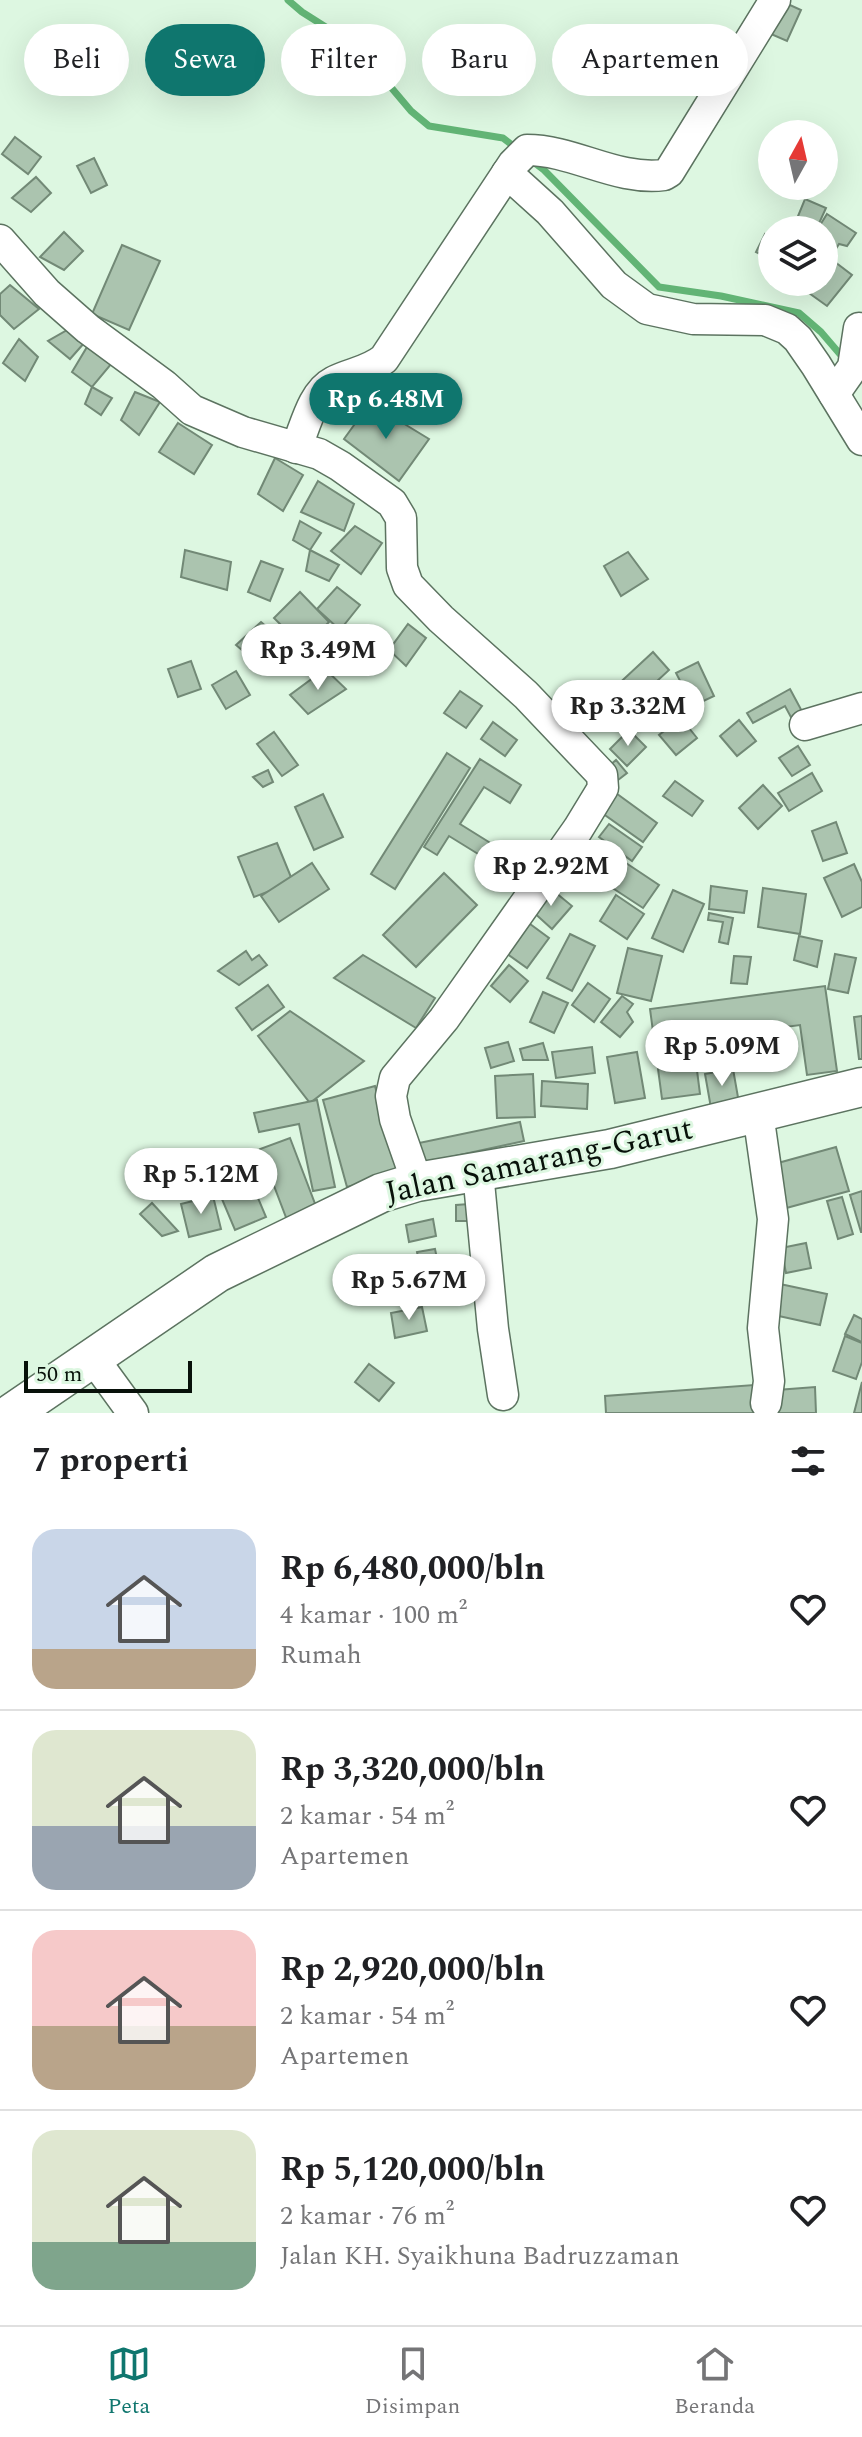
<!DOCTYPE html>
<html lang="id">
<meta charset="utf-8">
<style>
body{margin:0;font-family:Spectral,serif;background:#f6f6f6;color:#202124;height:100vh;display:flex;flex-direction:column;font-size:30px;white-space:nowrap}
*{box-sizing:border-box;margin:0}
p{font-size:26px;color:#757577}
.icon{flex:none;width:44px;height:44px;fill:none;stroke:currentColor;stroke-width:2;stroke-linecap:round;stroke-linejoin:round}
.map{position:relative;height:1413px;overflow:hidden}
.side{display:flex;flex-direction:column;background:#fff;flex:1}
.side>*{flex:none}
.banner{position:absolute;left:24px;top:24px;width:814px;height:72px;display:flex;gap:16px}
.needle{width:52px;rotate:8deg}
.fabs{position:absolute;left:758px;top:120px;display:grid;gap:16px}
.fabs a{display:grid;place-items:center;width:80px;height:80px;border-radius:50%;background:#fff;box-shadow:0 8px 32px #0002;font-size:40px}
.scale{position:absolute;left:24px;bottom:20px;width:168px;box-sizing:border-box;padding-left:8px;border:4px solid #08110a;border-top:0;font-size:22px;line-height:28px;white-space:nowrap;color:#08110a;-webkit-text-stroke:6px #ddf7e1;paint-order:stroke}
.price{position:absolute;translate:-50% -68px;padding:0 18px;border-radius:28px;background:#fff;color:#222;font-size:26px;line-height:52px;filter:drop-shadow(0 2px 4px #0008)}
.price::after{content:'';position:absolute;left:50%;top:48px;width:24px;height:18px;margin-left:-12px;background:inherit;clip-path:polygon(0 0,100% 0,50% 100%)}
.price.current{background:#0f766e;color:#fff}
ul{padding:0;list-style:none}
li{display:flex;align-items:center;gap:24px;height:200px;padding:0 32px}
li+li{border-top:2px solid #e0e0e0}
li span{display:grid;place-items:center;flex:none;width:224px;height:160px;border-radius:24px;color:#555}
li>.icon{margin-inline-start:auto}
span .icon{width:96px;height:96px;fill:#fffc;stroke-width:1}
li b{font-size:34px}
h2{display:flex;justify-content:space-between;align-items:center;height:96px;padding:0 32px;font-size:34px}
.pill{padding:0 28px;border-radius:36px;background:#fff;box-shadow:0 8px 32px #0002;font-size:28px;line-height:72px}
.pill.current{background:#0f766e;color:#fff}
.tab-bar{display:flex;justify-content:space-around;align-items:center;height:112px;border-top:2px solid #e0e0e0;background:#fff;font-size:22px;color:#757577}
.tab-bar a{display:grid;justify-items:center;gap:4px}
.tab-bar .current{color:#0f766e}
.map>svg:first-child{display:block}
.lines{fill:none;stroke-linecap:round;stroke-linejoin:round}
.stream{stroke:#62b475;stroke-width:7}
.building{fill:#abc4af;stroke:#728976;stroke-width:2}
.minor-casing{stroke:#5c7360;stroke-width:33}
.major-casing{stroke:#5c7360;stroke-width:41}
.minor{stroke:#fff;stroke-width:30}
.major{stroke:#fff;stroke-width:38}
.labels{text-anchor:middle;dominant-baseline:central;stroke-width:6;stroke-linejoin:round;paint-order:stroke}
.street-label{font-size:32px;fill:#08110a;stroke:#ddf7e1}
</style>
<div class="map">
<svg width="862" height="1413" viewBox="0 0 862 1413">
<rect width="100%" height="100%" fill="#ddf7e1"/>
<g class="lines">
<g class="stream">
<path d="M288,0L302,12L343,38L373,66L411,111L429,126L503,138L516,148"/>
<path d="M532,161L544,170L659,287L721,296L799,313L821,332L845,360"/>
</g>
</g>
<g class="building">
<path d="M779,0L801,10L787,41L764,31Z"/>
<path d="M15,137L41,157L28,174L2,154Z"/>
<path d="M94,158L107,185L91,193L77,166Z"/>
<path d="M36,177L51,193L31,212L12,198Z"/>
<path d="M805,199L826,208L816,230L796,221Z"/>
<path d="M827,214L856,233L847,246L839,244L829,260L824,256V230H817Z"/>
<path d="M64,232L83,251L64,270L40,257Z"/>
<path d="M765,234L772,238V260L756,252Z"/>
<path d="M122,245L160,261L129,330L92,314Z"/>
<path d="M835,262L852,275L827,306L809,293L818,282H824V275Z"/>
<path d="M10,285L39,309L14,329L0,315V294Z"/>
<path d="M69,329L85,342L70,359L48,341Z"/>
<path d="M19,339L38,357L25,381L3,363Z"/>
<path d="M87,347L112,363L92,387L72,372Z"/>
<path d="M92,387L112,398L101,415L85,404Z"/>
<path d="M135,392L160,402L139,435L121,420Z"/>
<path d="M370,403L429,439L399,481L344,439Z"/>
<path d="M178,423L212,445L194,474L159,452Z"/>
<path d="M275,458L303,475L283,511L258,494Z"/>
<path d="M318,481L354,504L344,531L301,512Z"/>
<path d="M300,521L321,533L310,550L293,540Z"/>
<path d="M355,526L382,543L361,574L331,551Z"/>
<path d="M185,550L231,562L227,590L181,577Z"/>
<path d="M310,550L339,565L329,581L306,571Z"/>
<path d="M628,552L648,579L621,596L604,566Z"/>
<path d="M261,561L283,569L270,601L248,592Z"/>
<path d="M337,587L360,605L340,630L317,609Z"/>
<path d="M300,592L329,622L304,648L274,618Z"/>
<path d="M261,622L291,648L268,672L236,645Z"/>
<path d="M408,624L426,638L406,666L389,650Z"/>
<path d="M653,652L669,670L628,708L612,690Z"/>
<path d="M191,661L201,689L178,697L168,669Z"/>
<path d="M698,662L714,696L693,706L676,673Z"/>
<path d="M325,669L346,689L308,714L290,695Z"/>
<path d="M236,671L250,695L226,709L212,685Z"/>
<path d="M790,689L804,715L793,721L785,706L753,723L747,713Z"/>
<path d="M460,691L482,706L466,728L444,713Z"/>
<path d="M681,718L697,738L676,755L659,735Z"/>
<path d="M739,720L756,741L737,756L720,736Z"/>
<path d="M493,722L517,740L505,756L481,739Z"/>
<path d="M629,730L646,747L627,766L610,749Z"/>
<path d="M274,732L298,765L282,776L257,744Z"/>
<path d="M798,746L810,765L792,776L779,758Z"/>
<path d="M447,753L470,768L395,889L371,874Z"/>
<path d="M480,759L521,785L510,803L484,787L460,824L492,844L483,857L449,836L437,855L424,847Z"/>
<path d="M616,760L627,773L613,784L602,772Z"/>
<path d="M268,770L273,782L263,787L253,777Z"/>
<path d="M812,773L822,791L789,811L778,793Z"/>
<path d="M675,781L703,801L692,816L663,796Z"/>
<path d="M763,785L782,806L758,829L739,808Z"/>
<path d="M609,788L657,823L643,842L595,808Z"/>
<path d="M323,794L343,837L314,850L295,807Z"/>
<path d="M836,822L847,853L823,861L812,831Z"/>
<path d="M609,824L642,847L632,861L599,837Z"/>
<path d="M277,843L293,882L254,897L238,857Z"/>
<path d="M312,863L329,889L279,922L261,896Z"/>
<path d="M626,863L659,885L643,908L611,887Z"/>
<path d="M854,864L862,882V907L842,917L824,878Z"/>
<path d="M444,873L477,905L416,967L383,935Z"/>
<path d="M711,886L747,891L744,913L709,909Z"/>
<path d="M550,888L572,906L552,929L531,910Z"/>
<path d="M763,888L806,894L800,934L758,927Z"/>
<path d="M673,890L704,904L683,952L652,938Z"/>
<path d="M616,895L644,914L627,939L600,921Z"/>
<path d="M709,913L733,918L728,944L719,942L723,922L708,920Z"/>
<path d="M526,921L549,938L527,968L503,951Z"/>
<path d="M570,934L595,946L572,991L547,978Z"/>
<path d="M799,936L822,941L817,967L794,960Z"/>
<path d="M628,948L662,956L651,1001L617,993Z"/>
<path d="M246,951L252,960L259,955L267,965L239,985L218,971Z"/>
<path d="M835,954L856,958L848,993L828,989Z"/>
<path d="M363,955L435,998L416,1028L334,978Z"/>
<path d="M734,956L751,957L747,984L731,983Z"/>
<path d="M509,965L528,981L510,1002L491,986Z"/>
<path d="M588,983L610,999L594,1022L572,1005Z"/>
<path d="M268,985L284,1007L252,1030L236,1008Z"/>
<path d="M825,986L837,1071L807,1075L800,1025L693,1039L700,1094L662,1099L650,1009Z"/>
<path d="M543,992L568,1003L554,1033L530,1022Z"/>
<path d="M622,996L633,1004L627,1012L633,1022L620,1037L601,1022Z"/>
<path d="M290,1011L364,1061L310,1103L258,1036Z"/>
<path d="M862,1016V1059H859L854,1017Z"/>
<path d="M508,1042L514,1061L491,1068L485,1048Z"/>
<path d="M543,1043L548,1060H523L520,1049Z"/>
<path d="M592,1047L595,1073L556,1078L552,1052Z"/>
<path d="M637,1052L645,1098L615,1103L607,1057Z"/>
<path d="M733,1069L739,1103L711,1108L705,1074Z"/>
<path d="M533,1074L535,1117L497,1118L495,1076Z"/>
<path d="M542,1081L588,1084L587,1109L541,1106Z"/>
<path d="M375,1086L398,1174L347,1187L323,1100Z"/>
<path d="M317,1100L335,1187L313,1191L299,1124L259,1132L254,1113Z"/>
<path d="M520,1122L524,1141L423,1163L419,1143Z"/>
<path d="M290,1138L317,1209L287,1220L260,1149Z"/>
<path d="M836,1147L849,1191L779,1210L767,1166Z"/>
<path d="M209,1155L217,1187L171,1196L169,1183Z"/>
<path d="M250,1179L266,1217L235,1230L219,1192Z"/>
<path d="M862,1191V1232H861L850,1195Z"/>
<path d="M213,1196L221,1229L189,1237L181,1204Z"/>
<path d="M842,1197L853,1234L838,1239L827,1201Z"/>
<path d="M152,1203L178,1231L162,1236L140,1214Z"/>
<path d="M469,1204V1221H456V1205Z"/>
<path d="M433,1219L436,1236L409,1242L406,1225Z"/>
<path d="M806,1243L811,1268L786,1273L781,1248Z"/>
<path d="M435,1249L440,1273L422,1276L417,1252Z"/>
<path d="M413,1259L416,1279L387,1285L384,1265Z"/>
<path d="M470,1261L474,1286L462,1288L457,1264Z"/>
<path d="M780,1284L827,1294L820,1325L774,1315Z"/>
<path d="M422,1307L427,1331L395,1338L391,1313Z"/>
<path d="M854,1315L862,1319V1342L845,1334Z"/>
<path d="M845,1336L862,1343V1362L856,1379L833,1371Z"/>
<path d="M369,1364L394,1383L379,1401L355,1382Z"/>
<path d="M862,1382V1413H854Z"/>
<path d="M754,1385L755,1413H606L605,1396Z"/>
<path d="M815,1387L816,1413H778L777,1390Z"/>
</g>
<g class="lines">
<defs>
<g id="minor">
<path d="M507,173L550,212L614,285L647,309L693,319L765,320L787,329L798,339L816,365L862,440"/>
<path d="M0,240L47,293L88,329L164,385L192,410L243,432L319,454L340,466L392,503L401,518L402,568L408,585L441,619L526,695L602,775L603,788L578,829L444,1019L395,1078L391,1096L395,1119L417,1182"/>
<path d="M834,394L853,367L859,328"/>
<path d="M296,448C305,428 312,393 333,382C350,373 368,372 384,359L513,164L527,150C574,150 616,181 664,175L669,172L775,0"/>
<path d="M805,725L862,708"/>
<path d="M758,1113L773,1219L763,1328L769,1381L766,1403"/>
<path d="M478,1172L493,1329L503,1395"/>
<path d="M93,1358L133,1413"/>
</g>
<path id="major" d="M12,1413L217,1273L381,1193L417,1182L610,1149L862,1087"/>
</defs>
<use href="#minor" class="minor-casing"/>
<use href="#major" class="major-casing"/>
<use href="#minor" class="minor"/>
<use href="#major" class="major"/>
</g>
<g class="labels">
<g class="street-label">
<text transform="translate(539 1161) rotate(-12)">Jalan Samarang-Garut</text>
</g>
</g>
</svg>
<div class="fabs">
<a><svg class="needle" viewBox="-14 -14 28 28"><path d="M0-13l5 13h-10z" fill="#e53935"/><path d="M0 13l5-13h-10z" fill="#757577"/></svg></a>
<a><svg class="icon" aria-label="layers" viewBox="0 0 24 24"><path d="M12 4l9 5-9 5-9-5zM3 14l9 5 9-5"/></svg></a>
</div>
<div class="scale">50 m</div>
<b class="price current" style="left:386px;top:441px">Rp 6.48M</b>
<b class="price" style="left:318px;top:692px">Rp 3.49M</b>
<b class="price" style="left:628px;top:748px">Rp 3.32M</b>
<b class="price" style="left:551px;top:908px">Rp 2.92M</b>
<b class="price" style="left:722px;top:1088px">Rp 5.09M</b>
<b class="price" style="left:201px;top:1216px">Rp 5.12M</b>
<b class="price" style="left:409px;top:1322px">Rp 5.67M</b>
<div class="banner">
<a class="pill">Beli</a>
<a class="pill current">Sewa</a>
<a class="pill">Filter</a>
<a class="pill">Baru</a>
<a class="pill">Apartemen</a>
</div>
</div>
<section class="side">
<h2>7 properti<svg class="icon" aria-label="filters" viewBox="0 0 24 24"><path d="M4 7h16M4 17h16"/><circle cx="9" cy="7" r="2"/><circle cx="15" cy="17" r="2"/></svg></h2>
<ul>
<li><span style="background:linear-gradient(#c9d6e8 75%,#b9a48a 0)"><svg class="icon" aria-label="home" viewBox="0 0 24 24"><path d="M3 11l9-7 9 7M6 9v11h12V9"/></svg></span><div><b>Rp 6,480,000/bln</b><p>4 kamar · 100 m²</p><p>Rumah</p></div><svg class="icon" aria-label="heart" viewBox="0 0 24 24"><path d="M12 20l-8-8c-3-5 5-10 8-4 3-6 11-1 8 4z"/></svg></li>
<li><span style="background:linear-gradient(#dfe7d0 60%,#9aa5b1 0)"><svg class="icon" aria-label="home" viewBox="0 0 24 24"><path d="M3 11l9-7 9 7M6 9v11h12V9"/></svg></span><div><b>Rp 3,320,000/bln</b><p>2 kamar · 54 m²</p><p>Apartemen</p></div><svg class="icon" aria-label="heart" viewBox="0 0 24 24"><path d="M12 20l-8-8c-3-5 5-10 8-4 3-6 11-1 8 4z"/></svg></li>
<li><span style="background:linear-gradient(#f6c9c9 60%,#b9a48a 0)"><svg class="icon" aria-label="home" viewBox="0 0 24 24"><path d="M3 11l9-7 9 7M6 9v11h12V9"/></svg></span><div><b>Rp 2,920,000/bln</b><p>2 kamar · 54 m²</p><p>Apartemen</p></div><svg class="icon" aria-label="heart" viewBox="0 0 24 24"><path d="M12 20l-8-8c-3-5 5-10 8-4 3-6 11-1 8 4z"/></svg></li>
<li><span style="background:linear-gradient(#dfe7d0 70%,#7fa58c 0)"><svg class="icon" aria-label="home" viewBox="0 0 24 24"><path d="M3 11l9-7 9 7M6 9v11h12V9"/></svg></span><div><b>Rp 5,120,000/bln</b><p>2 kamar · 76 m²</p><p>Jalan KH. Syaikhuna Badruzzaman</p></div><svg class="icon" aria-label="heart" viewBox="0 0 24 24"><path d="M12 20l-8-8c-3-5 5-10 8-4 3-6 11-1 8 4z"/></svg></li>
</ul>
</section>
<nav class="tab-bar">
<a class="current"><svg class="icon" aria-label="map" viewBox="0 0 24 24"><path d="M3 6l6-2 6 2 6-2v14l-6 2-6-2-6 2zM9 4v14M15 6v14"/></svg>Peta</a>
<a><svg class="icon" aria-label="saved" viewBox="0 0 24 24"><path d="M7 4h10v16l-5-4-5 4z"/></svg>Disimpan</a>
<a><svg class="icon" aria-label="home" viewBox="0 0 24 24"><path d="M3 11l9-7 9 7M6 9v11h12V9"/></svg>Beranda</a>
</nav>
